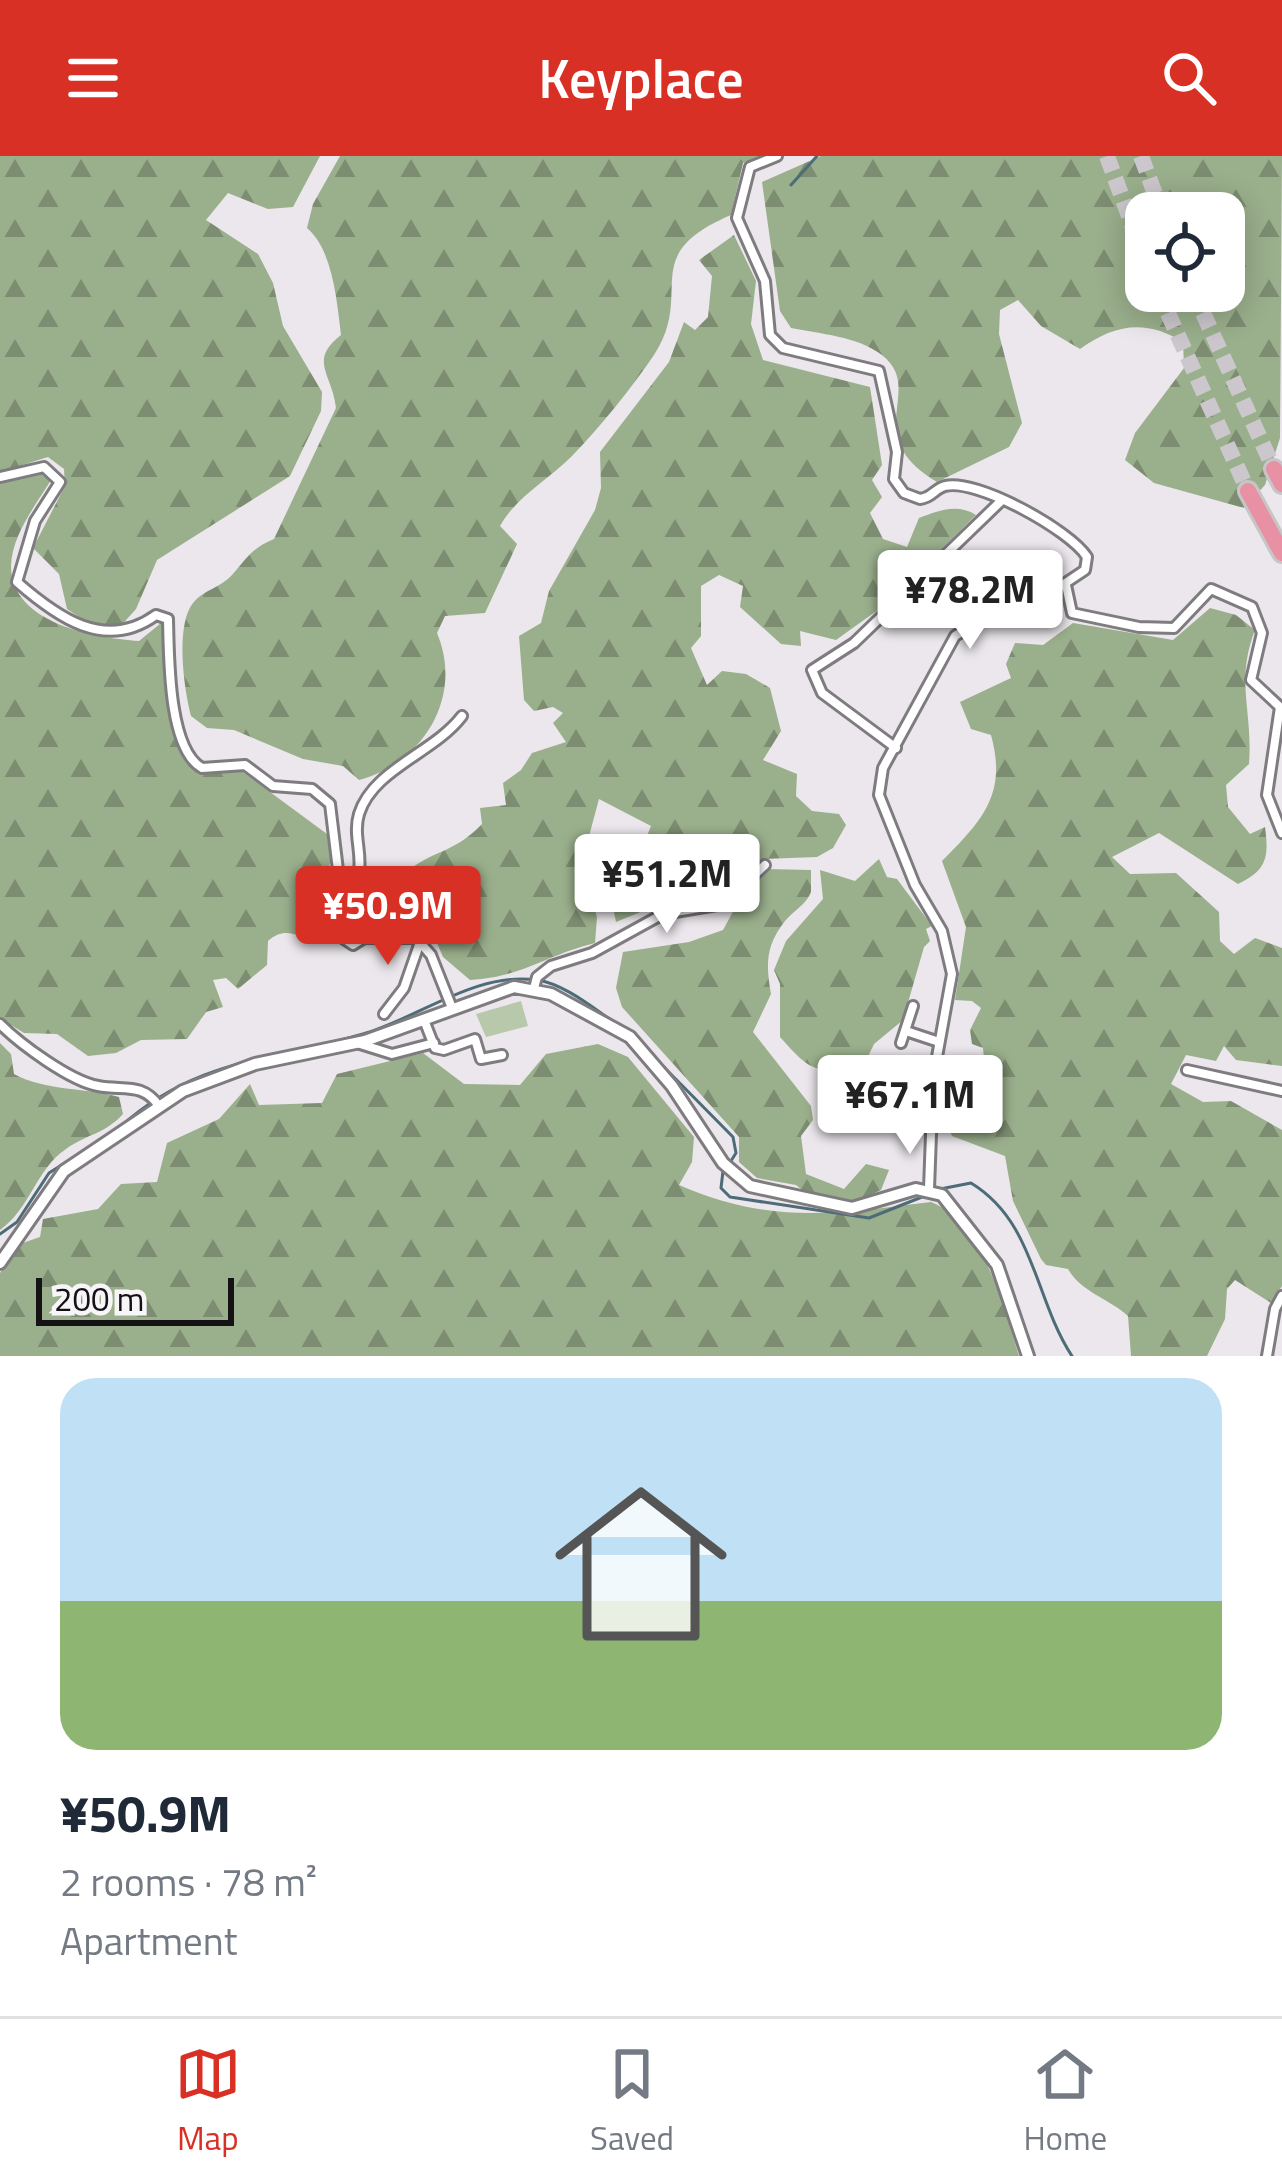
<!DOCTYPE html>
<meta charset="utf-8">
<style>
body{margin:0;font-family:"Titillium Web",sans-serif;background:#f6f6f7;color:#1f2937;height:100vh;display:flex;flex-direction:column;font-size:45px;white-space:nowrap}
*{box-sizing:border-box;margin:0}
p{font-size:39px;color:#747a83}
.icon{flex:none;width:66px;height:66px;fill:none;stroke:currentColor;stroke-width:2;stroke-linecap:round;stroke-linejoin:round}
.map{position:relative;height:1200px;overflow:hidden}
.sheet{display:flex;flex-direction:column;background:#fff;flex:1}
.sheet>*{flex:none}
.buttons{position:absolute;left:1125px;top:36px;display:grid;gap:24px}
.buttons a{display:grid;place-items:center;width:120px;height:120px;border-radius:24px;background:#fff;box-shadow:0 6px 30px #0003;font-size:60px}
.scale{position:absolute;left:36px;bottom:30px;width:198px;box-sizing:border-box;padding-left:12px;border:6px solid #141214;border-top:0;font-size:33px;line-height:42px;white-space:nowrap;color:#141214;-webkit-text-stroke:9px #f8f5f9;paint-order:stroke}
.price{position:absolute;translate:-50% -102px;padding:0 27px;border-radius:12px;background:#fff;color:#222;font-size:39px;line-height:78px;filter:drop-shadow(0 3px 6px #0008)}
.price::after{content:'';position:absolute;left:50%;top:72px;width:36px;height:27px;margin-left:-18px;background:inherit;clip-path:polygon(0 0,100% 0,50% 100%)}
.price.on{background:#d93025;color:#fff}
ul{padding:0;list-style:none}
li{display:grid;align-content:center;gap:24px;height:636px;padding:0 60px}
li+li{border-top:3px solid #e0e1e3}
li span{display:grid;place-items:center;height:372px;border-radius:36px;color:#555}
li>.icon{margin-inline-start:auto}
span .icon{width:216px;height:216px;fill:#fffc;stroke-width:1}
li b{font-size:51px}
header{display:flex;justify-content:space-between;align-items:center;height:156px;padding:0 60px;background:#d93025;color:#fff;font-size:54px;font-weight:600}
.dock{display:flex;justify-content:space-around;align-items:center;height:168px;border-top:3px solid #e0e1e3;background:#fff;font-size:33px;color:#747a83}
.dock a{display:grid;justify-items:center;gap:6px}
.dock .on{color:#d93025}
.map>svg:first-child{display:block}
.forest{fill:url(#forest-firs);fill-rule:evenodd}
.pitch{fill:#b7c8ab}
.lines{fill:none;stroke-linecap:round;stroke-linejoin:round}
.stream{stroke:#4d6c78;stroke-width:3}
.highway-tunnel{stroke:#cbc7cc;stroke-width:16;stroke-dasharray:16 8;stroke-linecap:butt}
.street-casing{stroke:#7f7c80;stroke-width:14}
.secondary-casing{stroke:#7f7c80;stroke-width:16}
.highway-casing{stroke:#c7c6c7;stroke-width:22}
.street{stroke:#fff;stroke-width:8}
.secondary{stroke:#fff;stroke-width:10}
.highway{stroke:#e991a4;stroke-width:16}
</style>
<header><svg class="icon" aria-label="menu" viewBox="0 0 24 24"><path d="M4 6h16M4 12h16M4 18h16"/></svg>Keyplace<svg class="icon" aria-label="search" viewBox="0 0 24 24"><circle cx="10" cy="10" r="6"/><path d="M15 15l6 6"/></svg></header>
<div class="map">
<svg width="1282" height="1200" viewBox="0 0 1282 1200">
<defs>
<pattern id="forest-firs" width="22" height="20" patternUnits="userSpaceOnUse" patternTransform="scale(3)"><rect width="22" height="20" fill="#9aaf8c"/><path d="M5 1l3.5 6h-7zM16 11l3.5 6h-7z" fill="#7c8d71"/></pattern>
</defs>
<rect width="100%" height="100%" fill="#ebe7ec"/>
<g class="forest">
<path d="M0,0H320L293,51L268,53L228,37L206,64L258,98L273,127L283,170L322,236L321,255L290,320L157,404L136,453L119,472L85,465L67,453L59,418L33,392L65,330L64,313L48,301L0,316Z"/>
<path d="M340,0H759L743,7L731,59C635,100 696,135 654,199C630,234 601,270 572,300C548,324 516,341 500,370L517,388L485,457L445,460L437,477C464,541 423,607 359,624L343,610L303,603L234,574L207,572L191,560C184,533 175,470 193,447C203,434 222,431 232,419C247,402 252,392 274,383L336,252C332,217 308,205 341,179C337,146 333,94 307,72L313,48Z"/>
<path d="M821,0H1282L1280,282L1265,329L1244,352L1154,327L1125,304L1135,277L1184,212L1183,186C1146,163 1115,168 1080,193L1041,170L1018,144L1000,154L999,178L1022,267L1009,291L937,326C857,278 927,235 882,199C857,180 820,178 791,172L780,155L762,26ZM1146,57H1224V135H1146Z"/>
<path d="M734,79L756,125L751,168L763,204L870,231L882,309L872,324L882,341L870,357L883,383L907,391L919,362C938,355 957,347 976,359L882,451L836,484L800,475L801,490L781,488L740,451L743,430L719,419L701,430V480L691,492L707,529L722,515L746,518L770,532L781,575L763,604L797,618L796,640L812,655L839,658L846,669L833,692L817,701L763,703L711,746L660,748L616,766L607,723L644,687L651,670L599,643L581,710L597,761L595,787C546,799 523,821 470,824L443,801L435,782L455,777L451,754L383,768L370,759L387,724L386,711L404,718C433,693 452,699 482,668L480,652L506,649L503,627L521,614L532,597L566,586L553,567L563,557L553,551L534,555L524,544L519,480L541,467L549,435L595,354L601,332L600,296L669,206L684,166L695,174L708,161L712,120L699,104Z"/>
<path d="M40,318L51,324C35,350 12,379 11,410C11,468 96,482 139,485L166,463L173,468L177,552L193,609L240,614L327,678C337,707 324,737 305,759L311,786C295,777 283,772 268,785L267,809L238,833L226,822L213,824L223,851L206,856L187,883L141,884L116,897L88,900L57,878L24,877L0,862V326Z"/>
<path d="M1210,452L1236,459L1255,474C1235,526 1253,554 1249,608L1226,629L1228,651L1250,678L1265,671C1269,701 1267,714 1238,728L1159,677L1112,701L1130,718L1176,717L1219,756L1220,785L1234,798L1255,782L1282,792V910L1236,904L1224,890L1216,905L1186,899L1171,928L1203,946L1231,945L1282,974V1130L1271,1147L1235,1124L1227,1133L1225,1163L1207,1200H1131L1128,1160C1108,1142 1081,1136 1068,1113L1046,1109L1041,1103L1013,1045L1005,1000L952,980L946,964L997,954L987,936L983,892L972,888L970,874L981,852L972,845L955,844L966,771L942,705C984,663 1007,637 991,579L971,573L960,546L1011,522L1006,508L1015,487L1043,489L1073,467L1173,484Z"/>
<path d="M879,703L887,721L897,723L932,770L926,773L930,785L924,791L903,864L874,888L865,907C817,919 813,918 780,881V828L774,814L786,785L823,743L820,714L855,725Z"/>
<path d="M767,713L811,714V736C806,749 794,754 785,765C765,790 766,810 771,838L753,876L811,950L813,964L801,980L806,1018L844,1033L866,1008L889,1014L881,1034C853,1048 822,1052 796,1029L757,1022L739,1006V981L622,851L616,832L623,796L689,786L723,774L741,741Z"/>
<path d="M0,887L11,898L14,918C45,935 82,931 119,941L123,958C105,978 87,978 66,993C36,1013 30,1053 0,1074Z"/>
<path d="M598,888L628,901L694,981L692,1006L679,1029C771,1069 835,1058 931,1046C984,1067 1003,1150 1019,1200H0V1117L17,1089L40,1081L43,1063L98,1053L121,1028L157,1026L167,987L219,963L250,928L259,949L322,947L337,918L423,897L464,928L520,929L546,898Z"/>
</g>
<path class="pitch" d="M521,845L528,870L486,881L476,858Z"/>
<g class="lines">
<g class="stream">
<path d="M791,29L817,0"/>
<path d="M651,898L733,981L736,997L729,1008"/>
<path d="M119,972C196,902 270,905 363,878C419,862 476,815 537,824C565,828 594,853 617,868"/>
<path d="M723,1015L721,1032L730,1041L869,1062L927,1039"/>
<path d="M935,1034L971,1027C1035,1066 1034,1142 1072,1200"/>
<path d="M0,1078L17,1066L49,1017L101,984"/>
</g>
<g class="highway-tunnel">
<path d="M1107,0L1146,107"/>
<path d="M1141,0L1162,57"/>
<path d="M1158,135L1248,335"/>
<path d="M1193,135L1274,313"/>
</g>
<defs>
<g id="street">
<path d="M777,0L750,11L737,62L765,125L770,179L783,192L879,215L897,296L894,323L904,337L920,343C932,342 934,333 945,330C976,322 1070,374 1087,401L1085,414L1034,448L982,463L955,480L883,612L879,639L915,729L942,775L952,818L933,923L929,1033"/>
<path d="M0,321L44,311L60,326L35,365L17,426C57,461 105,496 156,459L168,463C169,500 168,593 202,612L245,609L273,630L312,633L330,648L338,714L317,765L353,789L364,782H416L431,799L452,852"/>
<path d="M1066,429L1072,457L1139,471L1174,472L1211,433L1252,451L1262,477L1251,524L1280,551L1267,639L1282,677"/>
<path d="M896,592L822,537L812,514L854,487L1000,346"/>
<path d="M364,782C336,762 354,742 359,715C362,696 353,678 359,658C373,613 434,597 462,560"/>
<path d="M534,832L537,821L551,810L592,797L663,758L723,748L765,709"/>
<path d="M384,858L404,832L420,786"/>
<path d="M424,864L435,892L444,894L475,883L481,903L502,899"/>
<path d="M0,868C20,888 70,925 98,930C124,935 142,926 159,950"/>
<path d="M906,875L939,886"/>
<path d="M357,887L392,898L434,887"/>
<path d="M901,887L913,850"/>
<path d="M1187,914L1282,935"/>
<path d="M1267,1200L1275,1153L1282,1140"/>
</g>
<path id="secondary" d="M0,1107L64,1015L183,935L255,908L365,885L514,831L551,838L630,881L672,930L723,1007L750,1030L852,1052L916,1033L942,1039L997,1109L1028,1200"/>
<g id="highway">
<path d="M1274,313L1282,328"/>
<path d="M1248,335L1282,397"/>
</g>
</defs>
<use href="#street" class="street-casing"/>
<use href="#secondary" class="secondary-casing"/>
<use href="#highway" class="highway-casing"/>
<use href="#street" class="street"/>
<use href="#secondary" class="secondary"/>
<use href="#highway" class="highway"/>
</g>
</svg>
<div class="buttons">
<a><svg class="icon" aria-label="locate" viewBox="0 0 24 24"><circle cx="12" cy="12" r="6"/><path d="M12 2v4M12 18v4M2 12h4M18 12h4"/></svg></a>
</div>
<div class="scale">200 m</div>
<b class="price" style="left:970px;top:496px">¥78.2M</b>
<b class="price" style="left:667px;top:780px">¥51.2M</b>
<b class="price on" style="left:388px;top:812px">¥50.9M</b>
<b class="price" style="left:910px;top:1001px">¥67.1M</b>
</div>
<section class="sheet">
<ul>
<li><span style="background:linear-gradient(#bfe0f5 60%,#8fb573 0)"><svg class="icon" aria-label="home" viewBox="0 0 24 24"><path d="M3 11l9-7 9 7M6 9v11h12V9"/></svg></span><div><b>¥50.9M</b><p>2 rooms · 78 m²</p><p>Apartment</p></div></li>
</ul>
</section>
<nav class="dock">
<a class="on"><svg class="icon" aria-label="map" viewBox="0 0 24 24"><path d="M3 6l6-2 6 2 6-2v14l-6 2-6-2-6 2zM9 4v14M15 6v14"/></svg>Map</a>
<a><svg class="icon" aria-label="saved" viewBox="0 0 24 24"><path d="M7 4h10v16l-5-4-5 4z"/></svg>Saved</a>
<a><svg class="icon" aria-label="home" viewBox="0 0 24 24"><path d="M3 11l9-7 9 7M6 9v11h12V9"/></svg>Home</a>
</nav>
